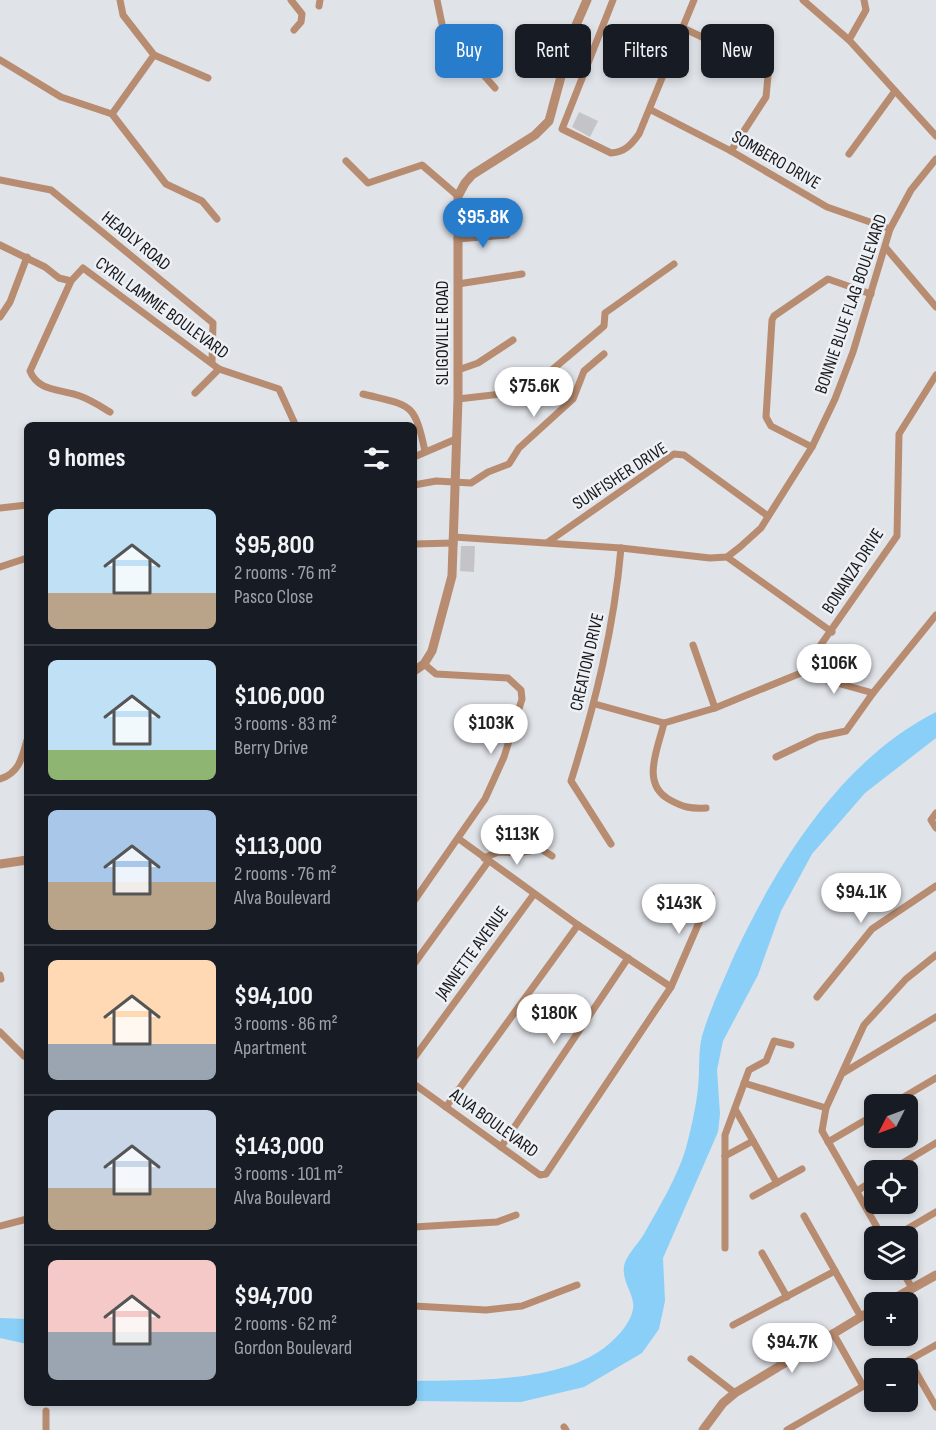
<!DOCTYPE html>
<meta charset="utf-8">
<style>
body{margin:0;font-family:"Sofia Sans Condensed",sans-serif;background:#20242c;color:#f1f3f6;height:100vh;display:flex;flex-direction:column;font-size:22px;white-space:nowrap}
*{box-sizing:border-box;margin:0}
p{font-size:20px;color:#9ea1a6}
.icon{flex:none;width:33px;height:33px;fill:none;stroke:currentColor;stroke-width:2;stroke-linecap:round;stroke-linejoin:round}
.map{position:relative;flex:1;overflow:hidden}
.side{position:absolute;left:24px;top:422px;width:393px;height:984px;display:flex;flex-direction:column;background:#171b24;border-radius:9px;box-shadow:0 3px 9px #0003}
.side>*{flex:none}
.top-card{position:absolute;left:435px;top:24px;width:411px;height:54px;display:flex;gap:12px}
.needle{width:39px;rotate:228deg}
.buttons{position:absolute;left:864px;top:1094px;display:grid;gap:12px}
.buttons a{display:grid;place-items:center;width:54px;height:54px;border-radius:9px;background:#171b24;box-shadow:0 3px 9px #0003;font-size:30px}
.price{position:absolute;translate:-50% -51px;padding:0 14px;border-radius:21px;background:#fff;color:#222;font-size:20px;line-height:39px;filter:drop-shadow(0 2px 3px #0008)}
.price::after{content:'';position:absolute;left:50%;top:36px;width:18px;height:14px;margin-left:-9px;background:inherit;clip-path:polygon(0 0,100% 0,50% 100%)}
.price.active{background:#277dcb;color:#fff}
ul{padding:0;list-style:none}
li{display:flex;align-items:center;gap:18px;height:150px;padding:0 24px}
li+li{border-top:2px solid #363941}
li span{display:grid;place-items:center;flex:none;width:168px;height:120px;border-radius:9px;color:#555}
li>.icon{margin-inline-start:auto}
span .icon{width:72px;height:72px;fill:#fffc;stroke-width:1}
li b{font-size:26px}
h2{display:flex;justify-content:space-between;align-items:center;height:72px;padding:0 24px;font-size:26px}
.chip{padding:0 21px;border-radius:9px;background:#171b24;box-shadow:0 3px 9px #0003;font-size:21px;line-height:54px}
.chip.active{background:#277dcb;color:#fff}
.map>svg:first-child{display:block}
.water{fill:#8acff7}
.building{fill:#c3c3c8}
.lines{fill:none;stroke-linecap:round;stroke-linejoin:round}
.minor{stroke:#b88c70;stroke-width:7}
.tertiary{stroke:#b88c70;stroke-width:9}
.labels{text-anchor:middle;dominant-baseline:central;stroke-width:5;stroke-linejoin:round;paint-order:stroke}
.street-label{font-size:18px;fill:#17181a;stroke:#edf0f5}
</style>
<div class="map">
<svg width="936" height="1430" viewBox="0 0 936 1430">
<rect width="100%" height="100%" fill="#e0e3e8"/>
<g class="water">
<path d="M936,712V738L865,793L812,854L781,911L758,975L723,1041L717,1070L720,1114L718,1132L663,1258L665,1301L659,1329L642,1353L584,1387L521,1402L414,1401V1381C469,1380 558,1383 604,1348C616,1339 636,1319 633,1302C631,1290 622,1280 624,1266C626,1255 639,1243 644,1234C659,1207 677,1178 686,1148C691,1129 696,1107 698,1088C700,1071 698,1052 702,1036C710,1009 723,982 734,956C778,862 841,760 936,712Z"/>
<path d="M0,1318L27,1319V1344L0,1338Z"/>
</g>
<g class="building">
<path d="M579,112L598,121L590,137L572,127Z"/>
<path d="M461,546H475L474,572L460,571Z"/>
</g>
<g class="lines">
<g class="minor">
<path d="M120,0L123,15L154,55L208,78"/>
<path d="M291,0L302,14L301,22L294,30"/>
<path d="M437,0L443,29L495,88"/>
<path d="M613,0L562,129L611,153C625,152 631,145 639,134L694,0"/>
<path d="M803,0L849,40L936,136"/>
<path d="M319,6L320,0"/>
<path d="M683,28L759,64L768,76L766,97L731,151"/>
<path d="M849,40L866,10L864,0"/>
<path d="M0,60L61,97L112,114L166,184L202,201L217,219"/>
<path d="M651,110L731,151L827,207L890,229"/>
<path d="M112,114L154,55"/>
<path d="M849,154L895,91"/>
<path d="M346,161L368,183L422,165L458,196"/>
<path d="M0,180L51,190L213,323L212,362"/>
<path d="M457,239L507,235"/>
<path d="M0,245L45,267L59,278L71,281"/>
<path d="M886,248L936,307"/>
<path d="M458,284L522,274"/>
<path d="M0,317L10,302L27,257"/>
<path d="M458,370L478,363L513,340"/>
<path d="M195,393L219,369"/>
<path d="M363,394C411,406 414,401 425,451"/>
<path d="M458,399L527,391L604,326L605,313L674,264"/>
<path d="M110,412C100,406 91,400 80,396C62,389 38,392 30,371L71,281L83,268L219,369L279,389L295,424"/>
<path d="M812,447L771,426L766,417L772,320L774,316L828,279L871,294"/>
<path d="M414,457L456,439"/>
<path d="M414,485L436,481L471,483L488,472L509,464L519,448L573,399L584,371L604,354"/>
<path d="M0,508L27,505"/>
<path d="M454,537L621,548L710,558L727,557L740,547L761,528L812,447L835,399L853,352L890,229L911,190L936,159"/>
<path d="M548,542L674,454L684,455L768,516"/>
<path d="M414,544L454,543"/>
<path d="M727,557L832,632"/>
<path d="M0,567L27,558"/>
<path d="M693,645L715,708"/>
<path d="M801,673L873,693"/>
<path d="M595,704L664,723L715,708L801,673L897,536L899,434L936,375"/>
<path d="M664,723C658,749 640,784 670,800C683,807 690,809 706,808"/>
<path d="M776,757L818,737L846,731L873,693L936,615"/>
<path d="M0,779C19,773 22,758 27,740"/>
<path d="M936,813L931,820L936,828"/>
<path d="M459,839L578,925L671,987"/>
<path d="M611,844L571,781C595,704 614,629 621,548"/>
<path d="M484,858L498,852L518,853L541,849L552,856"/>
<path d="M414,901L485,799L504,757L522,699L521,690L508,678L436,674L424,664"/>
<path d="M414,964L488,862"/>
<path d="M0,975L1,979"/>
<path d="M817,997L872,929L936,886"/>
<path d="M0,1032L24,1056"/>
<path d="M414,1058L534,894"/>
<path d="M843,1073L936,1017"/>
<path d="M744,1083L826,1108"/>
<path d="M414,1084L540,1175L546,1174L671,987L711,895"/>
<path d="M892,1104L936,1078"/>
<path d="M446,1107L578,925"/>
<path d="M735,1109L777,1183"/>
<path d="M828,1142L874,1115"/>
<path d="M501,1147L628,958"/>
<path d="M725,1156L753,1141"/>
<path d="M891,1170L936,1143"/>
<path d="M857,1191L874,1180"/>
<path d="M753,1196L802,1169"/>
<path d="M804,1216L861,1317"/>
<path d="M0,1226L27,1219"/>
<path d="M414,1227L497,1222L516,1215"/>
<path d="M882,1236L822,1131L826,1108L864,1025L906,979L936,955"/>
<path d="M895,1236L936,1212"/>
<path d="M725,1248V1135L749,1070L766,1061L774,1041L791,1045"/>
<path d="M762,1253L787,1297"/>
<path d="M901,1269L912,1288"/>
<path d="M414,1306L486,1310L522,1306L577,1285"/>
<path d="M733,1325L835,1271"/>
<path d="M833,1333L863,1386"/>
<path d="M691,1359L735,1393"/>
<path d="M909,1360L936,1407"/>
<path d="M895,1368L936,1345"/>
<path d="M46,1411V1430"/>
<path d="M564,1427L566,1430"/>
<path d="M787,1430L874,1380"/>
</g>
<g class="tertiary">
<path d="M414,671L424,664L432,651L452,576L458,399V196L465,183L472,175L535,135L549,121L573,32L587,0"/>
<path d="M0,864L27,860"/>
<path d="M888,1302L936,1275"/>
<path d="M703,1430L723,1403L735,1393L874,1309"/>
</g>
</g>
<g class="labels">
<g class="street-label">
<text transform="translate(776 160) rotate(30)">SOMBERO DRIVE</text>
<text transform="translate(136 241) rotate(39)">HEADLY ROAD</text>
<text transform="translate(851 304) rotate(-71)">BONNIE BLUE FLAG BOULEVARD</text>
<text transform="translate(162 308) rotate(36)">CYRIL LAMMIE BOULEVARD</text>
<text transform="translate(442 333) rotate(-90)">SLIGOVILLE ROAD</text>
<text transform="translate(620 476) rotate(-33)">SUNFISHER DRIVE</text>
<text transform="translate(853 571) rotate(-57)">BONANZA DRIVE</text>
<text transform="translate(587 662) rotate(-77)">CREATION DRIVE</text>
<text transform="translate(472 953) rotate(-54)">JANNETTE AVENUE</text>
<text transform="translate(494 1123) rotate(36)">ALVA BOULEVARD</text>
</g>
</g>
</svg>
<div class="buttons">
<a><svg class="needle" viewBox="-14 -14 28 28"><path d="M0-13l5 13h-10z" fill="#e53935"/><path d="M0 13l5-13h-10z" fill="#9ea1a6"/></svg></a>
<a><svg class="icon" aria-label="locate" viewBox="0 0 24 24"><circle cx="12" cy="12" r="6"/><path d="M12 2v4M12 18v4M2 12h4M18 12h4"/></svg></a>
<a><svg class="icon" aria-label="layers" viewBox="0 0 24 24"><path d="M12 4l9 5-9 5-9-5zM3 14l9 5 9-5"/></svg></a>
<a>+</a>
<a>−</a>
</div>
<b class="price active" style="left:483px;top:249px">$95.8K</b>
<b class="price" style="left:534px;top:418px">$75.6K</b>
<b class="price" style="left:834px;top:695px">$106K</b>
<b class="price" style="left:491px;top:755px">$103K</b>
<b class="price" style="left:517px;top:866px">$113K</b>
<b class="price" style="left:861px;top:924px">$94.1K</b>
<b class="price" style="left:679px;top:935px">$143K</b>
<b class="price" style="left:554px;top:1045px">$180K</b>
<b class="price" style="left:792px;top:1374px">$94.7K</b>
<div class="top-card">
<a class="chip active">Buy</a>
<a class="chip">Rent</a>
<a class="chip">Filters</a>
<a class="chip">New</a>
</div>
<section class="side">
<h2>9 homes<svg class="icon" aria-label="filters" viewBox="0 0 24 24"><path d="M4 7h16M4 17h16"/><circle cx="9" cy="7" r="2"/><circle cx="15" cy="17" r="2"/></svg></h2>
<ul>
<li><span style="background:linear-gradient(#bfe0f5 70%,#b9a48a 0)"><svg class="icon" aria-label="home" viewBox="0 0 24 24"><path d="M3 11l9-7 9 7M6 9v11h12V9"/></svg></span><div><b>$95,800</b><p>2 rooms · 76 m²</p><p>Pasco Close</p></div></li>
<li><span style="background:linear-gradient(#bfe0f5 75%,#8fb573 0)"><svg class="icon" aria-label="home" viewBox="0 0 24 24"><path d="M3 11l9-7 9 7M6 9v11h12V9"/></svg></span><div><b>$106,000</b><p>3 rooms · 83 m²</p><p>Berry Drive</p></div></li>
<li><span style="background:linear-gradient(#a9c7e8 60%,#b9a48a 0)"><svg class="icon" aria-label="home" viewBox="0 0 24 24"><path d="M3 11l9-7 9 7M6 9v11h12V9"/></svg></span><div><b>$113,000</b><p>2 rooms · 76 m²</p><p>Alva Boulevard</p></div></li>
<li><span style="background:linear-gradient(#ffd9b3 70%,#9aa5b1 0)"><svg class="icon" aria-label="home" viewBox="0 0 24 24"><path d="M3 11l9-7 9 7M6 9v11h12V9"/></svg></span><div><b>$94,100</b><p>3 rooms · 86 m²</p><p>Apartment</p></div></li>
<li><span style="background:linear-gradient(#c9d6e8 65%,#b9a48a 0)"><svg class="icon" aria-label="home" viewBox="0 0 24 24"><path d="M3 11l9-7 9 7M6 9v11h12V9"/></svg></span><div><b>$143,000</b><p>3 rooms · 101 m²</p><p>Alva Boulevard</p></div></li>
<li><span style="background:linear-gradient(#f6c9c9 60%,#9aa5b1 0)"><svg class="icon" aria-label="home" viewBox="0 0 24 24"><path d="M3 11l9-7 9 7M6 9v11h12V9"/></svg></span><div><b>$94,700</b><p>2 rooms · 62 m²</p><p>Gordon Boulevard</p></div></li>
</ul>
</section>
</div>
